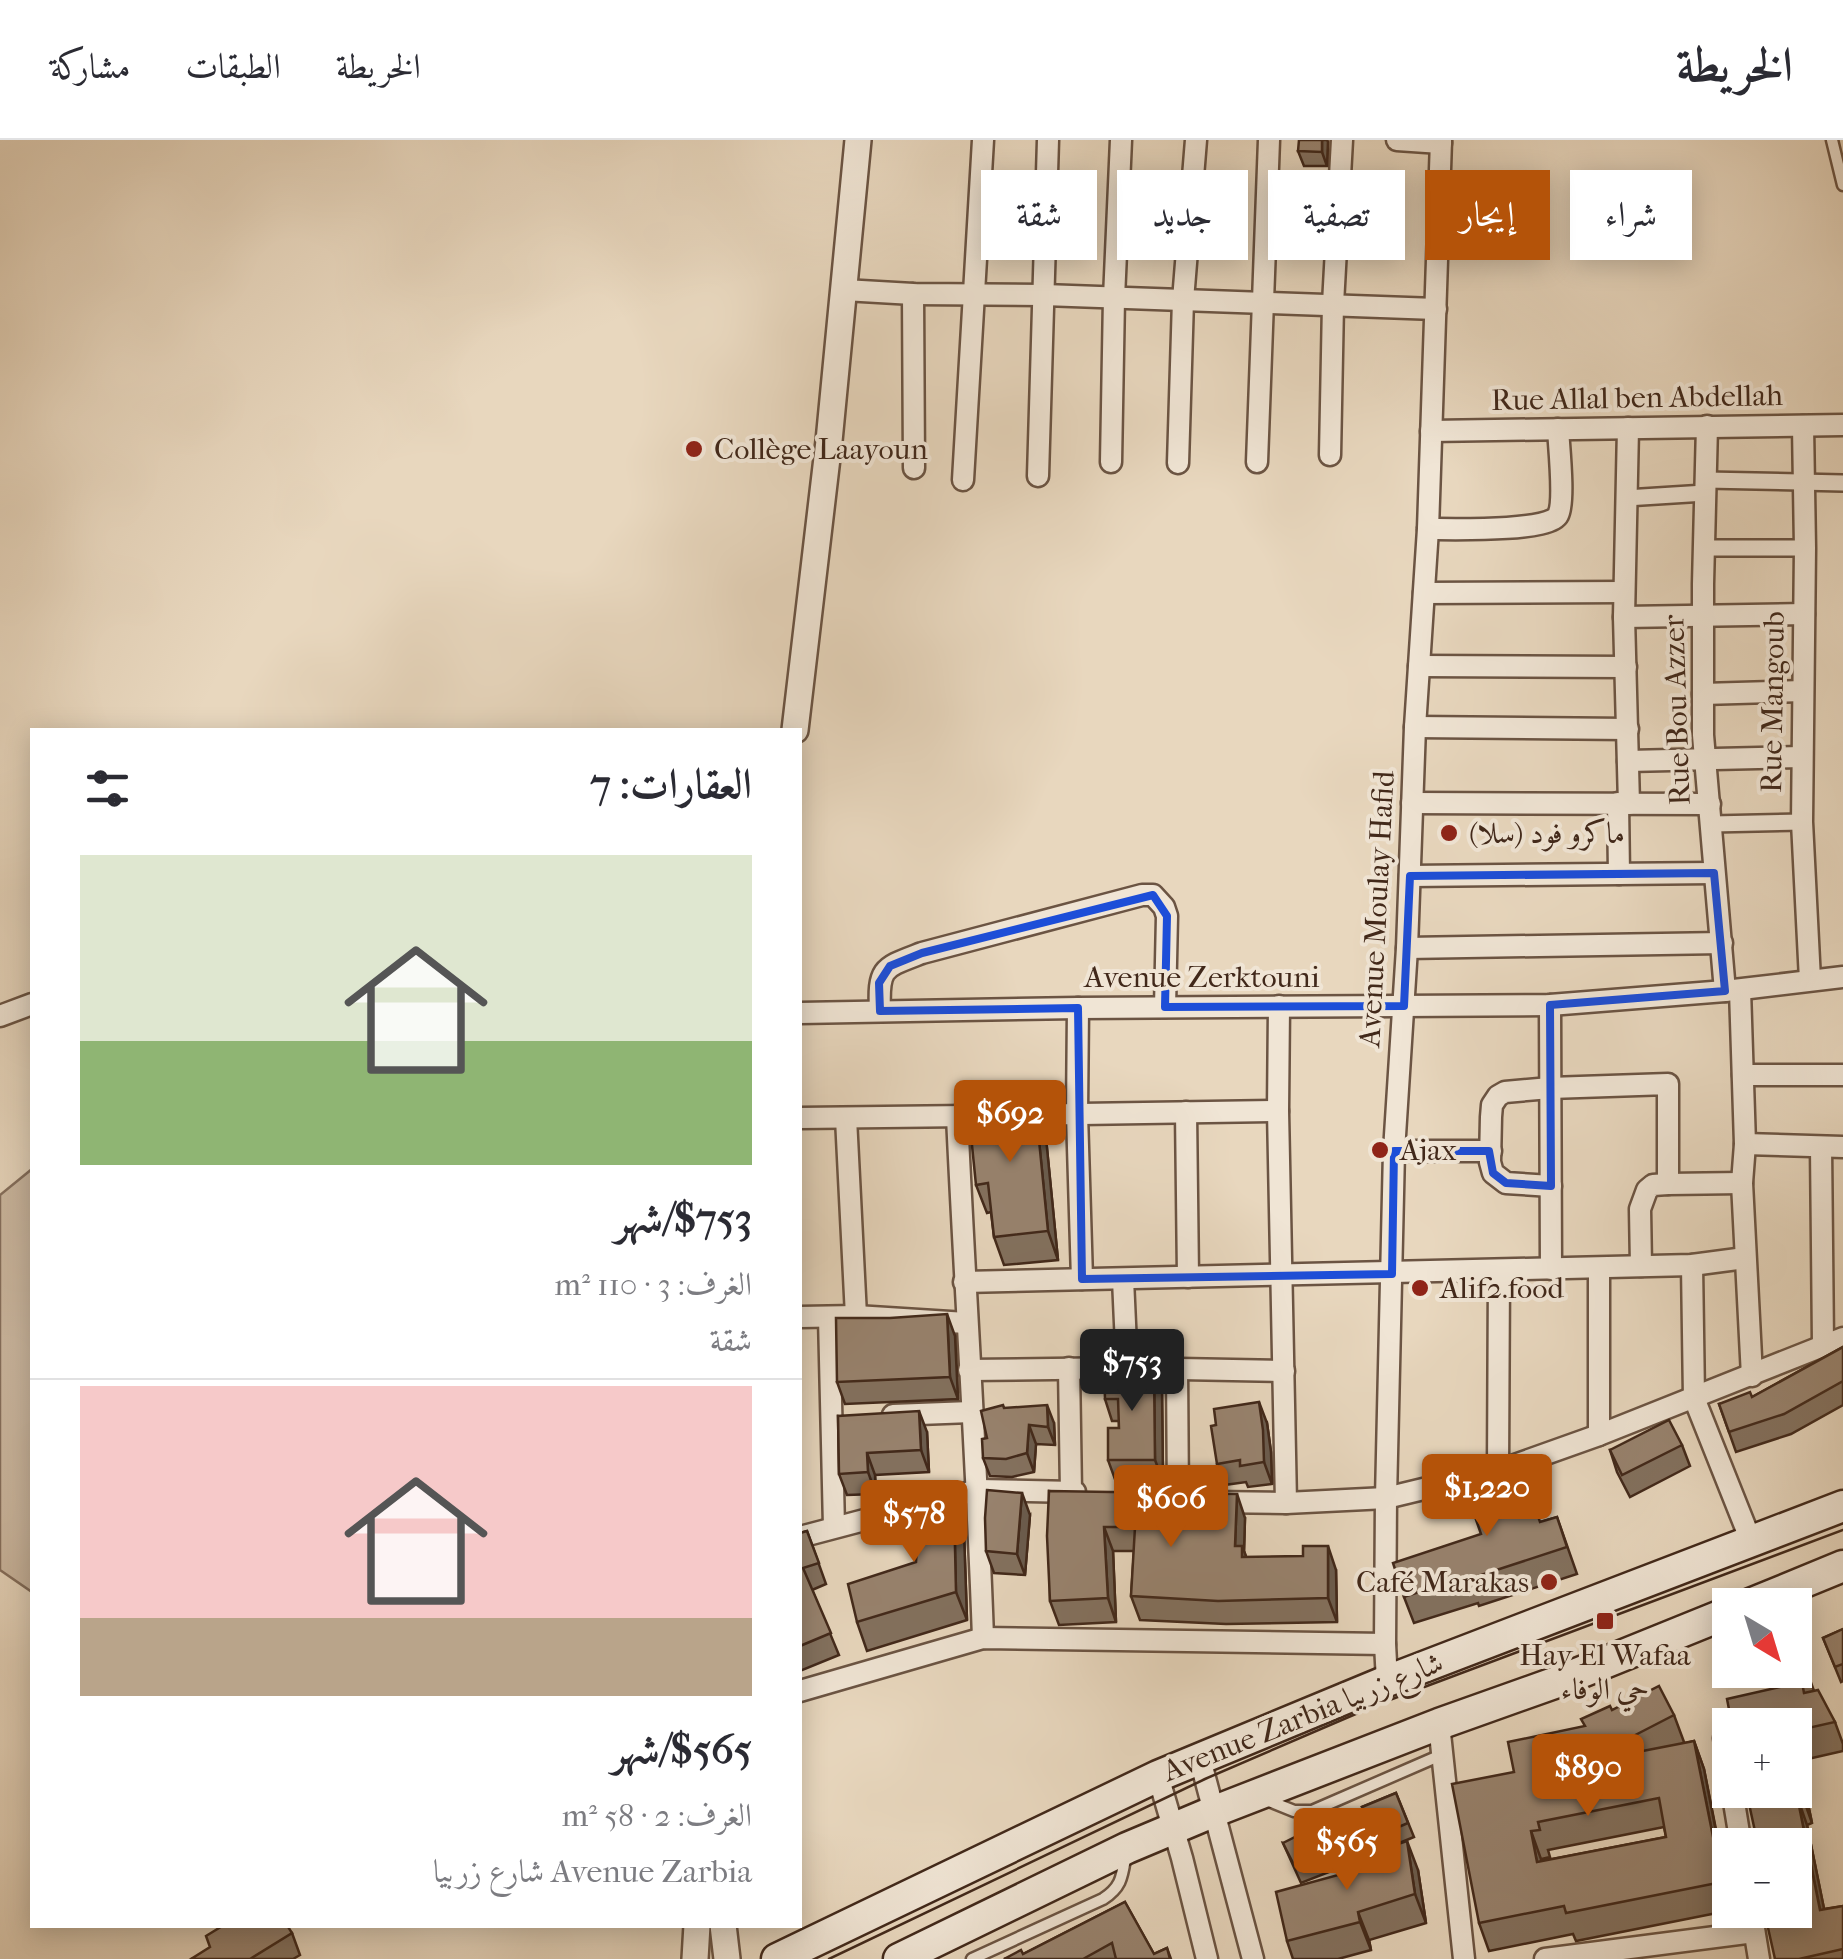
<!DOCTYPE html>
<html lang="ar">
<meta charset="utf-8">
<style>
body{margin:0;font-family:"IM FELL French Canon",Amiri,serif;background:#f7f7f7;color:#2b2b33;direction:rtl;height:100vh;display:flex;flex-direction:column;font-size:38px;white-space:nowrap}
*{box-sizing:border-box;margin:0}
p{font-size:32px;color:#7c7c81}
.icon{flex:none;width:55px;height:55px;fill:none;stroke:currentColor;stroke-width:2;stroke-linecap:round;stroke-linejoin:round}
.map{position:relative;flex:1;overflow:hidden;direction:ltr}
.sheet{position:absolute;left:30px;top:588px;width:772px;height:1200px;display:flex;flex-direction:column;background:#fff;border-radius:0px;box-shadow:0 5px 25px #0003;direction:rtl}
.sheet>*{flex:none}
.guide{position:absolute;left:832px;top:30px;width:860px;height:90px;direction:rtl;display:flex;gap:20px}
.needle{width:65px;rotate:142deg}
.buttons{position:absolute;left:1712px;top:1448px;display:grid;gap:20px}
.buttons a{display:grid;place-items:center;width:100px;height:100px;border-radius:0px;background:#fff;box-shadow:0 5px 25px #0003;font-size:50px}
.price{position:absolute;translate:-50% -85px;padding:0 22px;border-radius:10px;background:#b45309;color:#fff;font-size:32px;line-height:65px;filter:drop-shadow(0 2px 5px #0008)}
.price::after{content:'';position:absolute;left:50%;top:60px;width:30px;height:22px;margin-left:-15px;background:inherit;clip-path:polygon(0 0,100% 0,50% 100%)}
.price.on{background:#222;color:#fff}
ul{padding:0;list-style:none}
li{display:grid;align-content:center;gap:20px;height:530px;padding:0 50px}
li+li{border-top:2px solid #e1e1e2}
li span{display:grid;place-items:center;height:310px;border-radius:0px;color:#555}
li>.icon{margin-inline-start:auto}
span .icon{width:180px;height:180px;fill:#fffc;stroke-width:1}
li b{font-size:42px}
h2{display:flex;justify-content:space-between;align-items:center;height:120px;padding:0 50px;font-size:42px}
.chip{padding:0 35px;border-radius:0px;background:#fff;box-shadow:0 5px 25px #0003;font-size:35px;line-height:90px}
.chip.on{background:#b45309;color:#fff}
header{display:flex;align-items:center;gap:60px;box-sizing:border-box;height:140px;padding:0 50px;background:#fff;border-bottom:2px solid #e1e1e2}
header strong{font-size:48px}
nav{display:flex;gap:55px;margin-inline-start:auto;font-size:35px}
.map>svg:first-child{display:block}
.green{fill:#ccb9a2;stroke:#86705e;stroke-width:2.5}
.lines{fill:none;stroke-linecap:round;stroke-linejoin:round}
.service-casing{stroke:#6b5443;stroke-width:15}
.pedestrian-casing{stroke:#6b5443;stroke-width:20}
.minor-casing{stroke:#6b5443;stroke-width:25}
.tertiary-casing{stroke:#6b5443;stroke-width:30}
.secondary-casing{stroke:#41281a;stroke-width:35}
.service{stroke:#f0e5d5;stroke-width:10}
.pedestrian{stroke:#f0e5d5;stroke-width:15}
.minor{stroke:#f0e5d5;stroke-width:20}
.tertiary{stroke:#f0e5d5;stroke-width:25}
.secondary{stroke:#f0e5d5;stroke-width:30}
.tram{stroke:#41281a;stroke-width:2.5}
.wall{fill:#83715f;stroke:#41281a;stroke-width:2.5;fill-rule:evenodd}
.shaded-wall{fill:#6a5c4e;stroke:#41281a;stroke-width:2.5}
.building{fill:#98836f;stroke:#41281a;stroke-width:2.5;fill-rule:evenodd}
.marked{fill:none;stroke:#1d4ed8;stroke-width:8;stroke-linejoin:round}
.poi-dot{fill:#8f2418;stroke:#f0e5d5;stroke-width:4}
.labels{text-anchor:middle;dominant-baseline:central;stroke-width:8;stroke-linejoin:round;paint-order:stroke}
.street-label{font-size:30px;fill:#41281a;stroke:#f0e5d5}
.poi-label{font-size:30px;fill:#41281a;stroke:#f0e5d5;text-anchor:start}
</style>
<header>
<strong>الخريطة</strong>
<nav><a>الخريطة</a><a>الطبقات</a><a>مشاركة</a></nav>
</header>
<div class="map">
<svg width="1843" height="1819" viewBox="0 0 1843 1819">
<rect width="100%" height="100%" fill="#e8d7be"/>
<filter id="stains"><feTurbulence type="fractalNoise" baseFrequency=".002" numOctaves="4"/><feColorMatrix values="0 0 0 0 .2 0 0 0 0 .09 0 0 0 0 .02 0 0 0 .5 -.17"/></filter>
<radialGradient id="worn" r=".72"><stop offset=".6" stop-color="#630" stop-opacity="0"/><stop offset="1" stop-color="#630" stop-opacity=".3"/></radialGradient>
<path class="green" d="M32,1029V1452L0,1430V1055Z"/>
<g class="lines">
<defs>
<g id="service">
<path d="M1832,0L1843,45"/>
<path d="M1264,1659L1294,1671H1312L1441,1615"/>
<path d="M972,1819L1103,1759C1123,1746 1122,1735 1126,1713"/>
</g>
<g id="pedestrian">
<path d="M1706,340L1843,343"/>
<path d="M1626,358L1705,353"/>
<path d="M1704,408H1805"/>
<path d="M1712,684L1802,682"/>
</g>
<g id="minor">
<path d="M1397,0L1441,3"/>
<path d="M844,150L913,154L1044,155L1436,169"/>
<path d="M913,154L914,328"/>
<path d="M1707,286L1703,444V595L1725,851"/>
<path d="M1803,286L1805,408L1802,682L1810,840"/>
<path d="M1628,288L1624,477L1629,664"/>
<path d="M1431,291L1843,285"/>
<path d="M1330,315L1333,164L1342,0"/>
<path d="M1111,322L1114,158L1121,0"/>
<path d="M1257,322L1269,0"/>
<path d="M1178,323L1183,160L1196,0"/>
<path d="M1038,336L1048,0"/>
<path d="M963,340L983,0"/>
<path d="M1428,389C1450,389 1550,392 1558,375C1565,362 1559,307 1558,289"/>
<path d="M1424,453L1624,452"/>
<path d="M1624,477L1804,474"/>
<path d="M1419,526L1626,527"/>
<path d="M1703,554L1802,551"/>
<path d="M1415,587L1628,589"/>
<path d="M1628,621L1802,617"/>
<path d="M1412,663L1710,664"/>
<path d="M1618,663L1619,734"/>
<path d="M1410,736L1714,733"/>
<path d="M1407,808L1722,803"/>
<path d="M1740,850L1745,1004L1742,1043L1752,1236"/>
<path d="M1550,865L1551,1129"/>
<path d="M1279,866L1278,971L1286,1363"/>
<path d="M1078,868L1077,974L1082,1139"/>
<path d="M880,871C878,827 883,828 922,813L1142,755H1153L1164,767L1167,776L1165,867"/>
<path d="M800,873L1078,868L1550,865L1725,851L1843,837"/>
<path d="M0,876L32,864"/>
<path d="M1743,935H1843"/>
<path d="M1186,972L1188,1137"/>
<path d="M1017,975L1278,971"/>
<path d="M957,976C965,1150 977,1324 983,1498"/>
<path d="M800,978L968,976"/>
<path d="M846,978L856,1176"/>
<path d="M1745,1004L1843,1007"/>
<path d="M1821,1007L1823,1204"/>
<path d="M1394,1011H1491"/>
<path d="M1551,1046L1506,1043L1493,1033L1490,1022L1491,977L1492,965L1498,956L1505,952L1550,948L1668,944V1044"/>
<path d="M1692,1125L1694,1258L1751,1401"/>
<path d="M1641,1126L1640,1069L1647,1050L1653,1045L1668,1044L1742,1043"/>
<path d="M1123,1139L1127,1228"/>
<path d="M964,1142L1692,1125L1745,1118"/>
<path d="M800,1177L856,1176L966,1183"/>
<path d="M829,1177L834,1387"/>
<path d="M1069,1228L1071,1352"/>
<path d="M1177,1229L1178,1361"/>
<path d="M969,1230L1127,1228L1284,1231"/>
<path d="M893,1275L971,1272"/>
<path d="M1599,1295V1128"/>
<path d="M1498,1331L1499,1130"/>
<path d="M1213,1362L1286,1363L1386,1358L1498,1331L1599,1295L1843,1198"/>
<path d="M800,1397L978,1350L1075,1352"/>
<path d="M1387,1541L1385,1504L1386,1358L1394,1011L1407,808L1415,587L1428,389L1441,0"/>
<path d="M800,1551L983,1498L1385,1504"/>
<path d="M1439,1584L1464,1819"/>
<path d="M1724,1598L1730,1638"/>
<path d="M1200,1619L1253,1819"/>
<path d="M1158,1636L1182,1718L1207,1819"/>
<path d="M1732,1650L1741,1705"/>
<path d="M1751,1770L1759,1819"/>
<path d="M1545,1819L1754,1792"/>
</g>
<g id="tertiary">
<path d="M795,590L829,301L858,0"/>
<path d="M723,1785L727,1819"/>
<path d="M695,1819L697,1785"/>
</g>
<g id="secondary">
<path d="M1748,1465L1843,1426"/>
<path d="M777,1819L1158,1636L1387,1541L1843,1366"/>
<path d="M899,1819L1127,1708L1215,1671L1439,1584L1557,1542L1730,1472"/>
</g>
</defs>
<use href="#service" class="service-casing"/>
<use href="#pedestrian" class="pedestrian-casing"/>
<use href="#minor" class="minor-casing"/>
<use href="#tertiary" class="tertiary-casing"/>
<use href="#secondary" class="secondary-casing"/>
<use href="#service" class="service"/>
<use href="#pedestrian" class="pedestrian"/>
<use href="#minor" class="minor"/>
<use href="#tertiary" class="tertiary"/>
<use href="#secondary" class="secondary"/>
<path class="tram" d="M829,1819L1205,1639L1379,1564L1843,1390"/>
</g>
<g class="wall">
<path d="M1328,2L1327,26H1304L1298,11Z"/>
<path d="M1045,988L1058,1120L1004,1125L994,1097L991,1072L987,1073L976,1045Z"/>
<path d="M955,1196L958,1259L845,1264L837,1242Z"/>
<path d="M1843,1207V1265L1791,1294L1736,1312L1719,1264L1752,1257Z"/>
<path d="M1154,1229L1162,1250L1163,1341L1116,1342L1108,1320L1119,1288V1281H1112L1105,1259Z"/>
<path d="M1004,1268L1054,1283L1055,1305L1036,1304L1034,1332L1012,1337L990,1336L983,1318L987,1298Z"/>
<path d="M838,1276L927,1292L929,1332L875,1335L876,1354L847,1355L839,1334Z"/>
<path d="M1267,1283L1271,1312L1272,1344L1248,1347L1246,1342L1224,1345L1217,1324Z"/>
<path d="M1682,1305L1690,1326L1630,1357L1617,1332L1610,1310Z"/>
<path d="M1049,1351L1245,1378L1244,1411L1246,1417L1336,1430L1337,1482L1226,1484L1140,1480L1131,1456L1134,1411H1113L1116,1482L1059,1485L1050,1461Z"/>
<path d="M904,1363L964,1392L967,1480L867,1511L857,1482L916,1422V1418L907,1393Z"/>
<path d="M1030,1375L1025,1435L994,1433L986,1411Z"/>
<path d="M1557,1377L1577,1434L1479,1466L1478,1463L1414,1483L1404,1457L1541,1382Z"/>
<path d="M807,1391L826,1444L812,1450L839,1515L800,1531V1393Z"/>
<path d="M1843,1489V1541L1841,1542L1823,1498Z"/>
<path d="M1795,1506L1804,1523L1814,1551L1835,1582L1843,1604V1611L1799,1621L1812,1683L1807,1685L1824,1769L1843,1766V1819H1775L1795,1650V1585L1768,1530H1795Z"/>
<path d="M1612,1570L1674,1575L1684,1602L1682,1604L1694,1601L1704,1629L1730,1760V1770H1732L1576,1801L1573,1794L1489,1811L1479,1783L1514,1632ZM1664,1687L1666,1697L1542,1721L1541,1719L1550,1717L1548,1710Z"/>
<path d="M1396,1653L1414,1697L1392,1706L1418,1730L1426,1783L1369,1800L1371,1810L1338,1819H1293L1287,1801L1341,1734L1379,1710L1362,1667Z"/>
<path d="M1283,1703L1329,1716L1334,1730L1301,1743Z"/>
<path d="M1125,1762L1154,1814L1167,1808L1171,1819H1004L1023,1814Z"/>
<path d="M292,1793L300,1815L293,1819H191Z"/>
</g>
<g class="shaded-wall">
<path d="M1322,0H1327L1328,2L1327,26L1322,12Z"/>
<path d="M1035,960L1045,988L1058,1120L1048,1091Z"/>
<path d="M947,1174L955,1196L958,1259L950,1237Z"/>
<path d="M1154,1229L1162,1250L1163,1341L1155,1320Z"/>
<path d="M1259,1262L1267,1283L1271,1312L1272,1344L1264,1322Z"/>
<path d="M1047,1265L1054,1283L1055,1305L1048,1287Z"/>
<path d="M919,1271L927,1292L929,1332L921,1310Z"/>
<path d="M1029,1285L1036,1304L1034,1332L1027,1313Z"/>
<path d="M867,1313L875,1335L876,1354L868,1332Z"/>
<path d="M1022,1353L1030,1375L1025,1435L1017,1414Z"/>
<path d="M1237,1354L1245,1378L1244,1411L1251,1430L1235,1406Z"/>
<path d="M954,1364L964,1392L967,1480L956,1452Z"/>
<path d="M1104,1387L1113,1411L1116,1482L1108,1458Z"/>
<path d="M1328,1406L1336,1430L1337,1482L1328,1458Z"/>
<path d="M1694,1601L1704,1629L1730,1765L1722,1742Z"/>
<path d="M1795,1610L1799,1621L1812,1683L1802,1655L1795,1623Z"/>
<path d="M1797,1656L1807,1685L1830,1798L1820,1770Z"/>
<path d="M1531,1691L1541,1719L1548,1750L1537,1722Z"/>
<path d="M1407,1701L1418,1730L1426,1783L1415,1754Z"/>
<path d="M1358,1772L1369,1800L1371,1810L1360,1782Z"/>
</g>
<g class="building">
<path d="M1299,0H1322V12L1298,11Z"/>
<path d="M1035,960L1048,1091L994,1097L988,1043L976,1045L968,966Z"/>
<path d="M947,1174L950,1237L837,1242L836,1178H890Z"/>
<path d="M1843,1207V1241L1784,1274L1729,1292L1719,1264L1750,1252L1752,1257Z"/>
<path d="M1104,1229H1154L1155,1320H1108V1288H1119L1118,1259H1105Z"/>
<path d="M1259,1262L1263,1290L1264,1322L1240,1326V1320L1217,1324L1211,1286L1216,1285L1214,1269Z"/>
<path d="M1003,1265L1004,1268L1047,1265L1048,1287L1029,1285L1027,1313L1006,1319L983,1318L982,1299L987,1298L981,1271Z"/>
<path d="M919,1271L921,1310L867,1313L868,1332L839,1334L838,1276Z"/>
<path d="M1669,1280L1682,1305L1622,1335L1610,1310Z"/>
<path d="M1523,1332L1540,1382L1557,1377L1567,1407L1469,1439L1468,1436L1404,1457L1393,1423L1481,1394L1466,1351Z"/>
<path d="M987,1350L1022,1353L1017,1414L986,1411L985,1378Z"/>
<path d="M1049,1351L1237,1354L1235,1406H1242V1417L1303,1416V1406H1328V1458L1218,1461L1131,1456L1135,1387H1104L1108,1458L1050,1461L1047,1396Z"/>
<path d="M948,1357L954,1364L956,1452L857,1482L848,1444L916,1422L918,1392L907,1393L904,1363Z"/>
<path d="M807,1391L819,1423L803,1428L831,1493L800,1506V1393Z"/>
<path d="M1843,1489V1524L1835,1527L1823,1498Z"/>
<path d="M1795,1506L1804,1523L1799,1526L1804,1553L1818,1550L1835,1582L1795,1591V1585H1732L1727,1559L1780,1547L1771,1530H1795Z"/>
<path d="M1659,1546L1674,1575L1581,1623L1694,1601L1722,1742L1566,1773L1564,1766L1479,1783L1452,1644L1514,1632L1508,1602L1585,1586L1581,1579L1610,1566L1612,1570ZM1659,1658L1666,1697L1537,1722L1531,1691L1540,1690L1538,1682Z"/>
<path d="M1795,1623L1802,1655L1797,1656L1820,1770L1843,1766V1809L1799,1819H1775L1764,1770H1795V1705H1758L1746,1650H1795Z"/>
<path d="M1396,1653L1408,1683L1375,1697L1362,1667Z"/>
<path d="M1315,1687L1329,1716L1296,1729L1283,1703Z"/>
<path d="M1407,1701L1415,1754L1358,1772L1360,1782L1287,1801L1276,1752L1342,1734L1338,1724Z"/>
<path d="M1125,1762L1154,1814L1167,1808L1170,1819H1116L1112,1803L1083,1819H1004L1021,1810L1023,1814Z"/>
<path d="M224,1785H287L292,1793L250,1819H191L210,1807L206,1796Z"/>
</g>
<path class="marked" d="M1714,733L1725,851L1550,865L1551,1046L1506,1043L1493,1033L1489,1011H1394L1392,1134L1082,1139L1078,868L880,871L879,843L890,826L922,813L1153,755L1167,776L1165,867L1404,866L1410,736Z"/>
<g class="poi-dot">
<circle cx="694" cy="309" r="10"/>
<circle cx="1449" cy="693" r="10"/>
<circle cx="1380" cy="1010" r="10"/>
<circle cx="1420" cy="1148" r="10"/>
<circle cx="1549" cy="1442" r="10"/>
<rect x="1595" y="1471" width="20" height="20" rx="5"/>
</g>
<g class="labels">
<g class="street-label">
<text transform="translate(1637 258) rotate(-1)">Rue Allal ben Abdellah</text>
<text transform="translate(1773 562) rotate(-89)">Rue Mangoub</text>
<text transform="translate(1677 570) rotate(-92)">Rue Bou Azzer</text>
<text transform="translate(1377 769) rotate(-87)">Avenue Moulay Hafid</text>
<text x="1202" y="837">Avenue Zerktouni</text>
<text transform="translate(1303 1577) rotate(-22)">Avenue Zarbia شارع زربيا</text>
</g>
<g class="poi-label">
<text x="714" y="309">Collège Laayoun</text>
<text x="1469" y="693">ماكرو فود (سلا)</text>
<text x="1400" y="1010">Ajax</text>
<text x="1440" y="1148">Alif2.food</text>
<text x="1529" y="1442" text-anchor="end">Café Marakas</text>
<text x="1605" y="1515" text-anchor="middle">Hay El Wafaa<tspan x="1605" dy="34">حي الوفاء</tspan></text>
</g>
</g>
<rect width="100%" height="100%" filter="url(#stains)"/>
<rect width="100%" height="100%" fill="url(#worn)"/>
</svg>
<div class="buttons">
<a><svg class="needle" viewBox="-14 -14 28 28"><path d="M0-13l5 13h-10z" fill="#e53935"/><path d="M0 13l5-13h-10z" fill="#7c7c81"/></svg></a>
<a>+</a>
<a>−</a>
</div>
<b class="price" style="left:1010px;top:1025px">$692</b>
<b class="price on" style="left:1132px;top:1274px">$753</b>
<b class="price" style="left:1487px;top:1399px">$1,220</b>
<b class="price" style="left:1171px;top:1410px">$606</b>
<b class="price" style="left:914px;top:1425px">$578</b>
<b class="price" style="left:1588px;top:1679px">$890</b>
<b class="price" style="left:1347px;top:1753px">$565</b>
<div class="guide">
<a class="chip">شراء</a>
<a class="chip on">إيجار</a>
<a class="chip">تصفية</a>
<a class="chip">جديد</a>
<a class="chip">شقة</a>
</div>
<section class="sheet">
<h2>العقارات: 7<svg class="icon" aria-label="filters" viewBox="0 0 24 24"><path d="M4 7h16M4 17h16"/><circle cx="9" cy="7" r="2"/><circle cx="15" cy="17" r="2"/></svg></h2>
<ul>
<li><span style="background:linear-gradient(#dfe7d0 60%,#8fb573 0)"><svg class="icon" aria-label="home" viewBox="0 0 24 24"><path d="M3 11l9-7 9 7M6 9v11h12V9"/></svg></span><div><b>$753/شهر</b><p>الغرف: 3 · 110 m²</p><p>شقة</p></div></li>
<li><span style="background:linear-gradient(#f6c9c9 75%,#b9a48a 0)"><svg class="icon" aria-label="home" viewBox="0 0 24 24"><path d="M3 11l9-7 9 7M6 9v11h12V9"/></svg></span><div><b>$565/شهر</b><p>الغرف: 2 · 58 m²</p><p>Avenue Zarbia شارع زربيا</p></div></li>
</ul>
</section>
</div>
